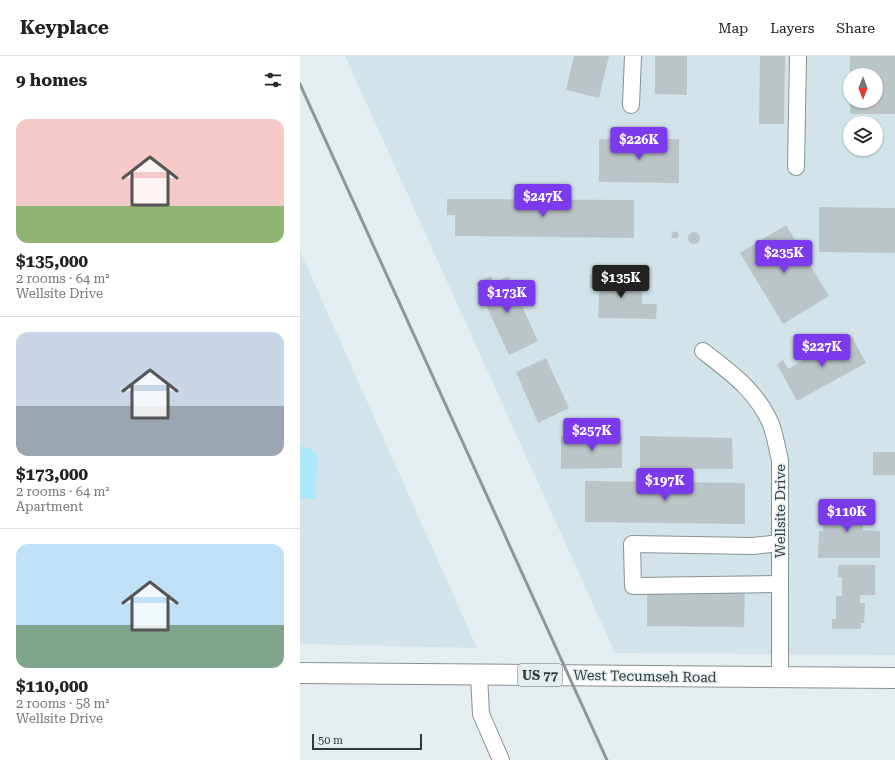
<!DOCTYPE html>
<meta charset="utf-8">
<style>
body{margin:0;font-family:"Roboto Serif",serif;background:#f2f2f2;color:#222;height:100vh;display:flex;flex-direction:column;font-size:15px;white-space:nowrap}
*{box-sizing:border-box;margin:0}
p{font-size:13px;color:#767676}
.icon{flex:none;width:22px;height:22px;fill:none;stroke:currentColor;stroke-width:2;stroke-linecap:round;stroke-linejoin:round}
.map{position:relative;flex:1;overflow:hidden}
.sheet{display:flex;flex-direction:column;background:#fff;width:300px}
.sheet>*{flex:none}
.needle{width:26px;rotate:180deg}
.fabs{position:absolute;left:543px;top:12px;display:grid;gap:8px}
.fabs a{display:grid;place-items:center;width:40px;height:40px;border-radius:50%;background:#fff;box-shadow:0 1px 3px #0004;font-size:20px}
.scale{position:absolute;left:12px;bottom:10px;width:110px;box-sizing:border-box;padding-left:4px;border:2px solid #35393a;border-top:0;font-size:11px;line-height:14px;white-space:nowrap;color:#35393a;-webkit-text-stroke:3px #e4eef0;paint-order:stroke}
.price{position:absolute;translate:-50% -34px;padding:0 9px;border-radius:4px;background:#7c3aed;color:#fff;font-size:13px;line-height:26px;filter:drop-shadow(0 1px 2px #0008)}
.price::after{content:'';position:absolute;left:50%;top:24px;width:12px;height:9px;margin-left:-6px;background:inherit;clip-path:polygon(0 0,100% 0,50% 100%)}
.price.current{background:#222;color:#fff}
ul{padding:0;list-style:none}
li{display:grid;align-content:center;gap:8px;height:212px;padding:0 16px}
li+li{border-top:1px solid #e0e0e0}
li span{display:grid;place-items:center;height:124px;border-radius:12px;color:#555}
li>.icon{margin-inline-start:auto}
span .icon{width:72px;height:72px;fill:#fffc;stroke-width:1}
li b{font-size:17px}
h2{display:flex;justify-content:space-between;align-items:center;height:48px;padding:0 16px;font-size:17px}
header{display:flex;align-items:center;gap:24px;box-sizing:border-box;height:56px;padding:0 20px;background:#fff;border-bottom:1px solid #e0e0e0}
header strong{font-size:19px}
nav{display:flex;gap:22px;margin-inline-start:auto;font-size:14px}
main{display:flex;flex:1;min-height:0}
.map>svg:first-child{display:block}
.built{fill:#d2e4e9;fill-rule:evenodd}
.green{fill:#abe8fb}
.building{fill:#bbc4c7}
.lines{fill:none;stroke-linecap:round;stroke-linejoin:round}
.minor-casing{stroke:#889193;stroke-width:18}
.major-casing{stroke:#889193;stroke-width:22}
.minor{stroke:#fff;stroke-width:16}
.major{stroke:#fff;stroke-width:20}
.rail{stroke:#909799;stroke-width:3}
.labels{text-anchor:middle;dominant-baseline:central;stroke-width:3;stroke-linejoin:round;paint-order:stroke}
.shield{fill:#e4eef0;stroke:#6a6f71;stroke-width:1}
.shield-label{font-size:13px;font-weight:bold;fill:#35393a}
.street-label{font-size:14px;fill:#35393a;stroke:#e4eef0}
</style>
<header>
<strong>Keyplace</strong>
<nav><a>Map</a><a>Layers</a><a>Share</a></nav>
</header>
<main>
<section class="sheet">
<h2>9 homes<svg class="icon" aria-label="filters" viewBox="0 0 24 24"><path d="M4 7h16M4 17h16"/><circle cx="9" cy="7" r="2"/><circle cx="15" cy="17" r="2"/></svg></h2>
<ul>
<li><span style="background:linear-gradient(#f6c9c9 70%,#8fb573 0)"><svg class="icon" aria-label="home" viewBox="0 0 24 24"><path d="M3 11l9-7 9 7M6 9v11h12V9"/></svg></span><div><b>$135,000</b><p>2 rooms · 64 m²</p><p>Wellsite Drive</p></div></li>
<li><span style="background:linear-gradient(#c9d6e8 60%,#9aa5b1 0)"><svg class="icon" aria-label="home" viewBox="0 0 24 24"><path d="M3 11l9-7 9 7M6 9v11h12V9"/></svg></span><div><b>$173,000</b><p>2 rooms · 64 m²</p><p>Apartment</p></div></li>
<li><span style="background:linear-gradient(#bfe0f5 65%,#7fa58c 0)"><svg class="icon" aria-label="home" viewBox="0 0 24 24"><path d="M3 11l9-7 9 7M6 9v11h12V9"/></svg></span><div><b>$110,000</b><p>2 rooms · 58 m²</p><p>Wellsite Drive</p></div></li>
</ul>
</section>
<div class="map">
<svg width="595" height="704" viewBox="0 0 595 704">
<rect width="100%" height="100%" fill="#e4eef0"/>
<g class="built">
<path d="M45,0H595V599L315,597ZM550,19H576V45H550ZM550,67H576V93H550Z"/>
<path d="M0,195L177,592L0,588Z"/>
</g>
<path class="green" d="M0,390L10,393L17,399L16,443L0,442Z"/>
<g class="building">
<path d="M274,0H309L299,42L266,34Z"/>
<path d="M355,0H387V39L355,38Z"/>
<path d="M460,0H485L484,68H459Z"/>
<path d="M550,0H595V58H550V45H576V19H550Z"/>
<path d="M299,83H379V127L299,126Z"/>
<path d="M147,143L334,144V182L155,180V159H147Z"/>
<path d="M519,151L595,152V197L519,196Z"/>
<path d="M486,169L529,240L483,268L440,197Z"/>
<circle cx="375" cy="179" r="3.5"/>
<circle cx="394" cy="182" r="6"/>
<path d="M290,219L333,220V233L342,234V248H357L356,263L298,262L299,233L290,232Z"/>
<path d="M191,220L194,227L208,220L238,285L209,299L176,227Z"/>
<path d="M551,279L566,307L497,345L477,308L483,304L488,313L504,304L500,297L509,292L513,300Z"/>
<path d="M246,302L269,352L238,367L216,316Z"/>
<path d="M322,379V412L261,413V380Z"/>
<path d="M340,380L432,382L433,413H340Z"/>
<rect x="573" y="396" width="22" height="23"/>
<path d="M285,425L445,427V468L285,466Z"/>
<path d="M523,447H563V474L580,475V502H518L519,475H523Z"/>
<path d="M538,509H575V539H560V547H565L564,567H561V573H532V563H536V540H542V521H538Z"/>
<path d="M347,530L445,531L444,571L347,570Z"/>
</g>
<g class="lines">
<defs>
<g id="minor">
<path d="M331,49L333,0"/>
<path d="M496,111L498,0"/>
<path d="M403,295C431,317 456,334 471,368C475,379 477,392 480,404V621"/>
<path d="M480,487L453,490L332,488L333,530L480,528"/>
<path d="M179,619L181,658L201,704"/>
</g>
<path id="major" d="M0,617L595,622"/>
</defs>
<use href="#minor" class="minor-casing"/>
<use href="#major" class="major-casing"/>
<use href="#minor" class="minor"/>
<use href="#major" class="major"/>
<path class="rail" d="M0,28L307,704"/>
</g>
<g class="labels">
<rect class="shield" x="218" y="608" width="44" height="22" rx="3"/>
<g class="shield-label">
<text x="240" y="619">US 77</text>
</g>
<g class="street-label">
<text transform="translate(480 455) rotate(-90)">Wellsite Drive</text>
<text transform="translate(345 620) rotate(1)">West Tecumseh Road</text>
</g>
</g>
</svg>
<div class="fabs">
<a><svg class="needle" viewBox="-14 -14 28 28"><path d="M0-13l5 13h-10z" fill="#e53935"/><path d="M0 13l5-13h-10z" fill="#767676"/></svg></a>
<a><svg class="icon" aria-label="layers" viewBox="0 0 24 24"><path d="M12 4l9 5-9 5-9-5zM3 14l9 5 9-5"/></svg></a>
</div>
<div class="scale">50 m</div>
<b class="price" style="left:339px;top:105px">$226K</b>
<b class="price" style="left:243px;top:162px">$247K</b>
<b class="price" style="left:484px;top:218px">$235K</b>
<b class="price current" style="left:321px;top:243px">$135K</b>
<b class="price" style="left:207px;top:258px">$173K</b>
<b class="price" style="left:522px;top:312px">$227K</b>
<b class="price" style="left:292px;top:396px">$257K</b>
<b class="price" style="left:365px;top:446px">$197K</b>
<b class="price" style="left:547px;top:477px">$110K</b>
</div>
</main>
